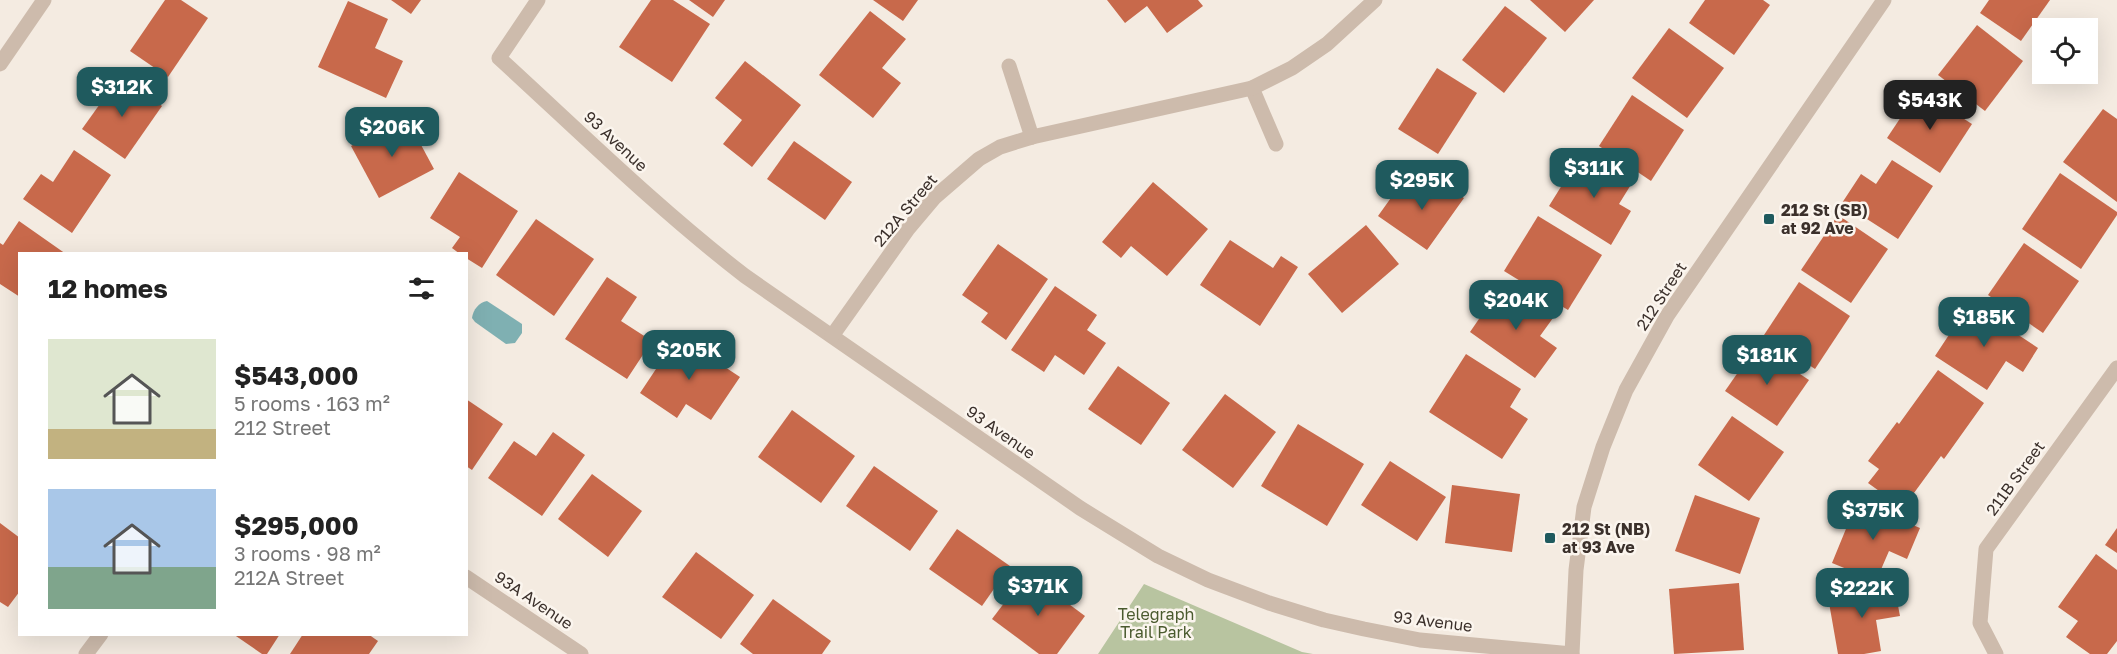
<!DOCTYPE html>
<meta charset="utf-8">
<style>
body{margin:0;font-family:"Golos Text",sans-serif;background:#f6f6f6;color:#222;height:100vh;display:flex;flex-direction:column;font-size:22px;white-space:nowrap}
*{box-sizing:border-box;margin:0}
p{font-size:20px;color:#767676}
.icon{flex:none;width:33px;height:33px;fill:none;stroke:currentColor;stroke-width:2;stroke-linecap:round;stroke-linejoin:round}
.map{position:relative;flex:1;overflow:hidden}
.side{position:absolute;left:18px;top:252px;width:450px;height:384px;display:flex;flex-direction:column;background:#fff;border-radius:0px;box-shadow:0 6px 24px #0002}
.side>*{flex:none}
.controls{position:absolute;left:2032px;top:18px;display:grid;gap:12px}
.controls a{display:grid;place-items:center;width:66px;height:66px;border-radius:0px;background:#fff;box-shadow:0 6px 24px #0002;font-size:30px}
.price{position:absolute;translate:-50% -51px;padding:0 14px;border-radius:12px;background:#1f5a5e;color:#fff;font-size:20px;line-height:39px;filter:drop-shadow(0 2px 3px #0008)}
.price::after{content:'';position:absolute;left:50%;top:36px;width:18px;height:14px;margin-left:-9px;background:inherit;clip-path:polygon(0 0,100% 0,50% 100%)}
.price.current{background:#222;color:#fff}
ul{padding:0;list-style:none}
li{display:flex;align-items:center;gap:18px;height:150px;padding:0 30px}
li span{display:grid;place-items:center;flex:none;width:168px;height:120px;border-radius:0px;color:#555}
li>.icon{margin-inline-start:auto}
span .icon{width:72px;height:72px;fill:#fffc;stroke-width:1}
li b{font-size:26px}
h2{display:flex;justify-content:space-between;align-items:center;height:72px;padding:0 30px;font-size:26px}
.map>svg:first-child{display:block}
.green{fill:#b8c4a0}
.water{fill:#7fb0b2}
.building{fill:#c8694b}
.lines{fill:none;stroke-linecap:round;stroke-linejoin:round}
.minor{stroke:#cdbbac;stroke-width:15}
.tertiary{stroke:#cdbbac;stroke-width:15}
.poi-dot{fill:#1f5a5e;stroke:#fbf5ee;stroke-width:2}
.labels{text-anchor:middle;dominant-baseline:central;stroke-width:5;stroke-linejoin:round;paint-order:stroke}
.street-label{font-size:16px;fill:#3b302b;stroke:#fbf5ee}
.poi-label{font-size:16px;font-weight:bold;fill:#3b302b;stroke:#fbf5ee;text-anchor:start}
.park-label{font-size:16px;fill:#4a5a2e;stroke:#fbf5ee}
</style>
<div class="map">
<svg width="2117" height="654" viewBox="0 0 2117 654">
<rect width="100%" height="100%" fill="#f4ebe1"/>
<path class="green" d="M1144,584L1302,652L1313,654H1098Z"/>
<path class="water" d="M487,301L522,324V333L515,343L506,344L475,322L472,318C473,310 479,302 487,301Z"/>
<g class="building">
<path d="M165,0H181L208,18L168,77L130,51Z"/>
<path d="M391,0H421L411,14Z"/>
<path d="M651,0H673L710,24L672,82L619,47Z"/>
<path d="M689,0H725L713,17Z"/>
<path d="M873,0H918L903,21Z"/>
<path d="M1107,0H1198L1203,6L1167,33L1147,6L1125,23Z"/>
<path d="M1530,0H1594L1565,32Z"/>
<path d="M1705,0H1763L1770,5L1734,55L1689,23Z"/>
<path d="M1989,0H2050L2021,41L1980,13Z"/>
<path d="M348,1L388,19L375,48L403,61L386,98L318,67Z"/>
<path d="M1505,6L1547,38L1504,93L1462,60Z"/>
<path d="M870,11L906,39L882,68L901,83L873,118L819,75Z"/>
<path d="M1977,25L2023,61L1985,111L1938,75Z"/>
<path d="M1669,28L1724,68L1687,118L1632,78Z"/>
<path d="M745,61L801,105L752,167L723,144L742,120L715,98Z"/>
<path d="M1437,68L1477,93L1438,154L1398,129Z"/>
<path d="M120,76L162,106L125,159L82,129Z"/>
<path d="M1919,90L1972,124L1940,173L1887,138Z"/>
<path d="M1632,95L1684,130L1651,181L1599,146Z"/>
<path d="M2103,109L2117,119V202L2063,162Z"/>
<path d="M406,117L434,169L379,198L351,146Z"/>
<path d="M794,141L852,182L825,220L767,179Z"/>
<path d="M74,150L111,175L72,233L23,199L41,174L53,182Z"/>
<path d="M1582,153L1632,183L1619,204L1631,211L1611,245L1549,206Z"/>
<path d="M1892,160L1933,186L1898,239L1842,203L1861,174L1876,184Z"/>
<path d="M459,172L518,211L482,268L466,258V254H460L452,248L460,237L430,218Z"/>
<path d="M2060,173L2117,212V215L2081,269L2022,229Z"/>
<path d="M1429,174L1464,198L1427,250L1378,216L1398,188L1412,198Z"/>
<path d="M1153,182L1208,229L1167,276L1131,246L1121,258L1102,242Z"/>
<path d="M1838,215L1888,249L1851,303L1801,270Z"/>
<path d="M1538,216L1602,255L1568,310L1504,271Z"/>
<path d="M536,219L594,259L554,316L496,275Z"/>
<path d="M19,221L66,254H20V297L0,284V243L3,245Z"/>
<path d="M1366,225L1399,264L1342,313L1308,274Z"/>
<path d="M1230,240L1273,268L1281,256L1298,267L1260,326L1200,285Z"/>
<path d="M2024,243L2079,281L2043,333L1988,295Z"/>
<path d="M998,244L1048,279L1006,340L981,322L988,313L962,295Z"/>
<path d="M607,277L637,297L621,321L652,341L627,379L565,339Z"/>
<path d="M1799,282L1850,316L1815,369L1764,335Z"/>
<path d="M1503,284L1553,318L1540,336L1557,348L1535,378L1470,332Z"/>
<path d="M1055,286L1097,315L1087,330L1106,343L1084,375L1055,355L1044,372L1011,350Z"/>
<path d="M1970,303L2038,348L2023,372L2006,361L1987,390L1935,356Z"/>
<path d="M678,336L740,377L711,420L686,404L677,418L640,393Z"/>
<path d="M1757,345L1809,380L1777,426L1725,391Z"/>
<path d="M1466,354L1521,389L1510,407L1528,419L1502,459L1429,412Z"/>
<path d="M1118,366L1170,403L1141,445L1088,409Z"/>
<path d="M1938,370L1984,403L1944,459L1941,456L1903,508L1868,483L1879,469L1868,461L1897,422L1899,424Z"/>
<path d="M1225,394L1276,432L1233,488L1182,450Z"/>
<path d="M466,399L503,424L472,470L466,466Z"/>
<path d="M792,410L855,456L821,503L758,457Z"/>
<path d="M1732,416L1784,452L1749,501L1698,465Z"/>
<path d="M1298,424L1364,464L1327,526L1261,486Z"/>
<path d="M553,432L585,455L542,516L488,478L514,441L536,456Z"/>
<path d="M1390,461L1446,497L1417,541L1361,505Z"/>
<path d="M874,466L938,511L910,551L846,506Z"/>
<path d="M592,474L642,511L608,557L558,519Z"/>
<path d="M1452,485L1520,494L1512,552L1445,543Z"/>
<path d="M1695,495L1760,518L1740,574L1675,551Z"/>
<path d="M1857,502L1920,528L1907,559L1889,551L1876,581L1832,563Z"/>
<path d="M0,523L20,538V591L8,607L0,602Z"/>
<path d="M2117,528V553L2105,545Z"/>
<path d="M957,529L1010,566L982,606L929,569Z"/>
<path d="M696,552L754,595L721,639L662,597Z"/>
<path d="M2096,554L2117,570V641L2107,654H2090L2066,637L2078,621L2058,607Z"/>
<path d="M1027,573L1085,616L1057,654H1039L992,619Z"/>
<path d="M1739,583L1744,650L1674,654L1669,589Z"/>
<path d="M1894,585L1900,616L1876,620L1881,651L1864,654H1838L1828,597Z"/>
<path d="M773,599L831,641L822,654H753L740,644Z"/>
<path d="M233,634H280L267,654H262Z"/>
<path d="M303,634H368L378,641L369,654H290Z"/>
</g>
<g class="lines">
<g class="minor">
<path d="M538,0L499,58C580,132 658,209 745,276L1080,508L1158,556L1208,580L1269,603L1324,620L1364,629L1420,640L1572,654"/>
<path d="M1009,66L1032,137"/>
<path d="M1252,88L1276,144"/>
<path d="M832,336L908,229L935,197L979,159L1000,147L1032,137L1252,88L1292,68L1327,44L1375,0"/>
<path d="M466,577L581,654"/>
<path d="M86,654L101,634"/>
<path d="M1996,654L1980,623L1986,549L2117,368"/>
</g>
<g class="tertiary">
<path d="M0,64L44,0"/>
<path d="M1572,654L1576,570L1584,507L1603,447L1626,390L1667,316L1884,0"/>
</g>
</g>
<g class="poi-dot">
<rect x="1763" y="213" width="12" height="12" rx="3"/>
<rect x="1544" y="532" width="12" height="12" rx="3"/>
</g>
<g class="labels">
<g class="street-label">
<text transform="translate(616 141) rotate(43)">93 Avenue</text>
<text transform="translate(905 210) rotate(-50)">212A Street</text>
<text transform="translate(1661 296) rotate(-57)">212 Street</text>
<text transform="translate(1001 432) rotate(35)">93 Avenue</text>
<text transform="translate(2015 478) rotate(-54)">211B Street</text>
<text transform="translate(534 600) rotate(34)">93A Avenue</text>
<text transform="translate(1433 621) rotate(7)">93 Avenue</text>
</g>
<g class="poi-label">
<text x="1781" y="210">212 St (SB)<tspan x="1781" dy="18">at 92 Ave</tspan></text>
<text x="1562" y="529">212 St (NB)<tspan x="1562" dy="18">at 93 Ave</tspan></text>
</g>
<g class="park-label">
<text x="1156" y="614">Telegraph<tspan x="1156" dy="18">Trail Park</tspan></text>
</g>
</g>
</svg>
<div class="controls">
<a><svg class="icon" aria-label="locate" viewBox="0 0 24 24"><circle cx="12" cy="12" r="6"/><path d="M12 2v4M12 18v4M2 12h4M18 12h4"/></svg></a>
</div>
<b class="price" style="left:122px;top:118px">$312K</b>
<b class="price current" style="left:1930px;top:131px">$543K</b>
<b class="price" style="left:392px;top:158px">$206K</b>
<b class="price" style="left:1594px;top:199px">$311K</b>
<b class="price" style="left:1422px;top:211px">$295K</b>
<b class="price" style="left:1516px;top:331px">$204K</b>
<b class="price" style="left:1984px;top:348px">$185K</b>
<b class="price" style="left:689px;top:381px">$205K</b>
<b class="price" style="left:1767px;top:386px">$181K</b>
<b class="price" style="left:1873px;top:541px">$375K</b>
<b class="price" style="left:1038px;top:617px">$371K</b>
<b class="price" style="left:1862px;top:619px">$222K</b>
<section class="side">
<h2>12 homes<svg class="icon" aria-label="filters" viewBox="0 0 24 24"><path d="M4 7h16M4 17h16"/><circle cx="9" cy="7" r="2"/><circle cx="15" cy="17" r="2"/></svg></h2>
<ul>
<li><span style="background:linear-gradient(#dfe7d0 75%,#c2b280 0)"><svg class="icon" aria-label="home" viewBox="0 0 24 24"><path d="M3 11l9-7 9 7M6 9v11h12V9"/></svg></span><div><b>$543,000</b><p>5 rooms · 163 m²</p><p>212 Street</p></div></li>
<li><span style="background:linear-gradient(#a9c7e8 65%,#7fa58c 0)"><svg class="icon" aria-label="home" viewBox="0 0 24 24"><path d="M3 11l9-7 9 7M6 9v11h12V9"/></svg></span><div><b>$295,000</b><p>3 rooms · 98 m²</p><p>212A Street</p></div></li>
</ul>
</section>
</div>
